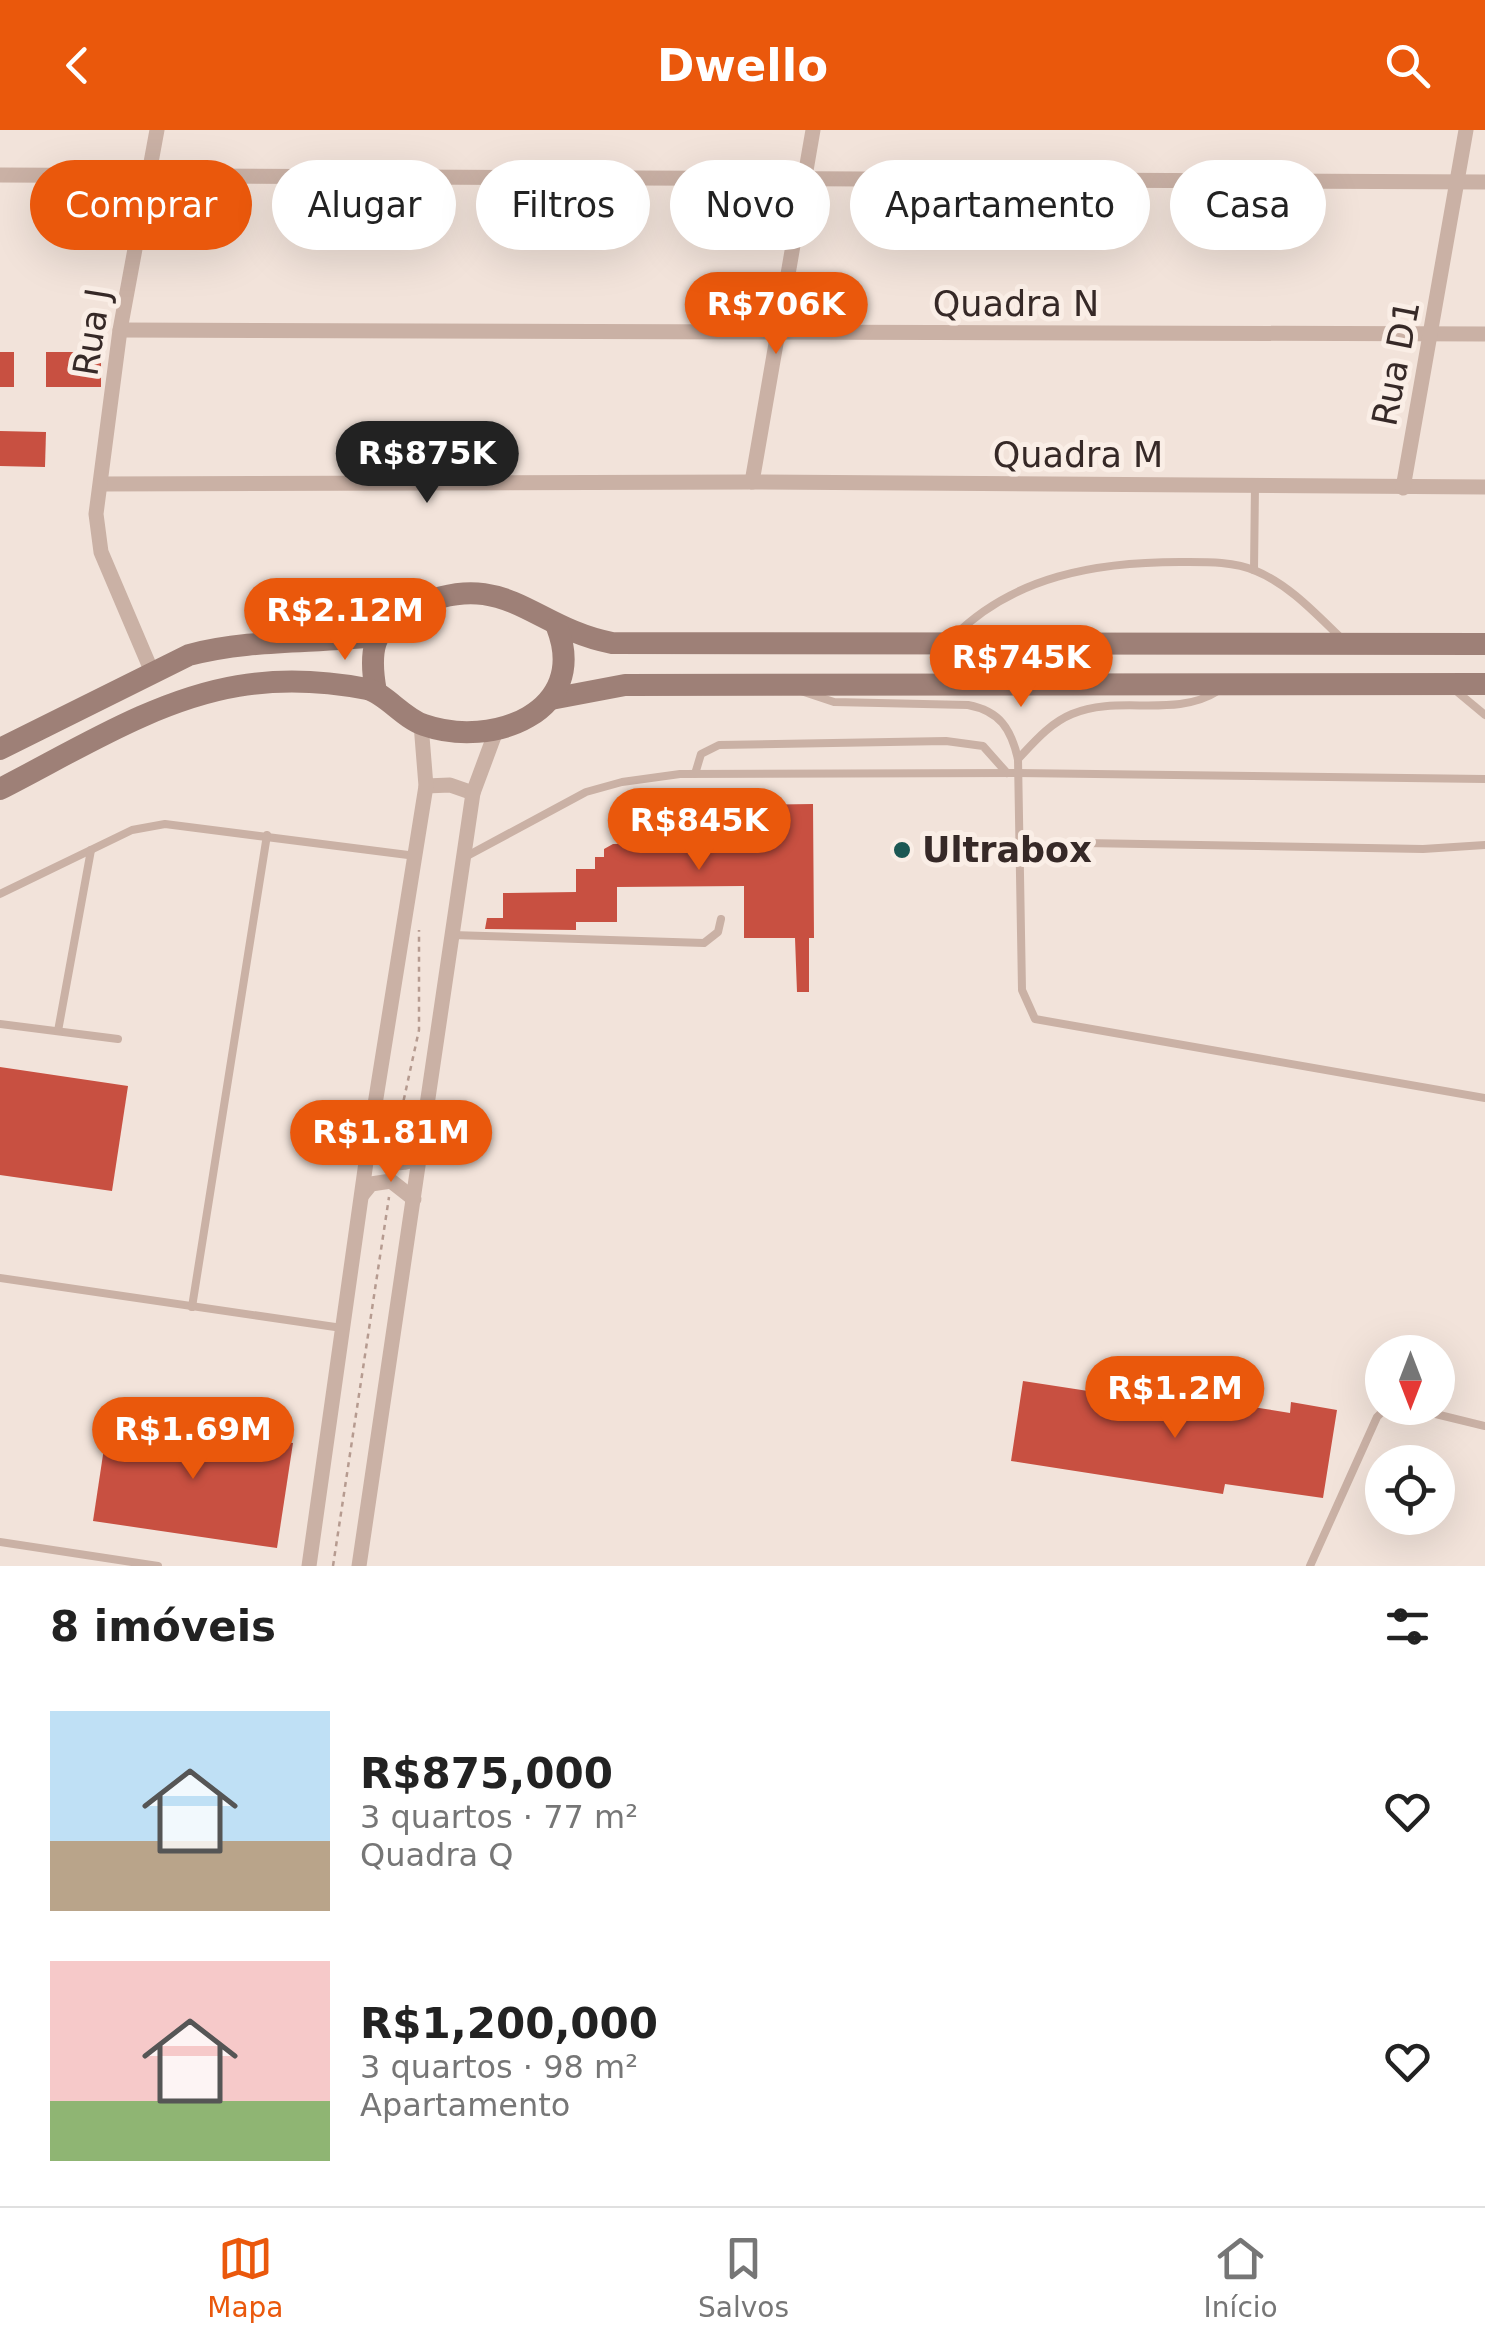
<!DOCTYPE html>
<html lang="pt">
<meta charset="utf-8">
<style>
body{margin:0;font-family:"DejaVu Sans",sans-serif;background:#f2f2f2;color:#222;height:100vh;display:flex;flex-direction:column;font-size:38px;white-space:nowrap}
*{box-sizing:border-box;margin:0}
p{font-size:32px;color:#767676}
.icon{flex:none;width:55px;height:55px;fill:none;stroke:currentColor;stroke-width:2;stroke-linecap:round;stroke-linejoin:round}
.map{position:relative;height:1436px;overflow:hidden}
.details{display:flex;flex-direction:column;background:#fff;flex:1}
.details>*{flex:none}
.guide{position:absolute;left:30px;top:30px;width:1425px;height:90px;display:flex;gap:20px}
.needle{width:65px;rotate:180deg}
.tools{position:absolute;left:1365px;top:1205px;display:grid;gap:20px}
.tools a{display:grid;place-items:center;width:90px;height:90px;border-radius:50%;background:#fff;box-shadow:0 10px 40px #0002;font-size:50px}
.price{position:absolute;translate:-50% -85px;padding:0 22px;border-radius:35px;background:#ea580c;color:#fff;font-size:32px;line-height:65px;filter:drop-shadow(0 2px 5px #0008)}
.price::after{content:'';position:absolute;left:50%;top:60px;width:30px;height:22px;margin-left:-15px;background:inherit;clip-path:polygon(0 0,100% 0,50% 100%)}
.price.on{background:#222;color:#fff}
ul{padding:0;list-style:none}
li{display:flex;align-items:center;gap:30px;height:250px;padding:0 50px}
li span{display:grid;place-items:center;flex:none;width:280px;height:200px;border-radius:0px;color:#555}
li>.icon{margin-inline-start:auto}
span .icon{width:120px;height:120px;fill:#fffc;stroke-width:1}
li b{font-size:42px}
h2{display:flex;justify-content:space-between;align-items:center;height:120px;padding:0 50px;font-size:42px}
.chip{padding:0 35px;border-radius:45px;background:#fff;box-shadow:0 10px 40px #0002;font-size:35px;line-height:90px}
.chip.on{background:#ea580c;color:#fff}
header{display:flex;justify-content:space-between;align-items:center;height:130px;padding:0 50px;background:#ea580c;color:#fff;font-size:45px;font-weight:700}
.menu{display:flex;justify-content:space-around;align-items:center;height:140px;border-top:2px solid #e0e0e0;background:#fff;font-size:28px;color:#767676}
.menu a{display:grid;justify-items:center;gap:5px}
.menu .on{color:#ea580c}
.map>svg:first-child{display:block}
.building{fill:#c85041}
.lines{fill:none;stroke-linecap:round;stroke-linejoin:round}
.path{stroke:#b69b90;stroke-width:2.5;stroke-dasharray:5 5;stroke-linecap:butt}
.service{stroke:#cab1a5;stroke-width:8}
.minor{stroke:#cab1a5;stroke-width:15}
.secondary{stroke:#9e8077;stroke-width:22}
.poi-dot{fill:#1c5854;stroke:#faeee6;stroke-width:4}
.labels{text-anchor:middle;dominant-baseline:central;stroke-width:10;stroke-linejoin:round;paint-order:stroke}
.street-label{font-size:35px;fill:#362927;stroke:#faeee6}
.poi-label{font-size:35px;font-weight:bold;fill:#362927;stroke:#faeee6;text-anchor:start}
</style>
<header><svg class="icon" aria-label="back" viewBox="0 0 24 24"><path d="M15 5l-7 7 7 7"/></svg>Dwello<svg class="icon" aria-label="search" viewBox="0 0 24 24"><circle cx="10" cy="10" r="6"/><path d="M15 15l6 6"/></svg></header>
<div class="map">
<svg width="1485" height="1436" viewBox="0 0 1485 1436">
<rect width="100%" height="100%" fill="#f2e3da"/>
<g class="building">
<rect x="0" y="222" width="14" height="35"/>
<rect x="46" y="222" width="55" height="35"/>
<path d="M0,301L46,302L45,337L0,336Z"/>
<path d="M734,669V675L813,674L814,808H809V862H797L795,808H744V756L617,757V792H576V800L485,799L487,788H503V763L576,762V739H595V727H604V719L613,714L676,713L675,670Z"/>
<path d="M0,937L128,956L112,1061L0,1045Z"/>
<path d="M1023,1251L1238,1284L1240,1275L1290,1283L1291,1272L1337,1280L1323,1368L1225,1354L1223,1364L1011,1331Z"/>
<path d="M109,1285L293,1313L277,1418L93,1391Z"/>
</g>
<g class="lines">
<g class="path">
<path d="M393,1019L419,900V800"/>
<path d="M333,1436L389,1067"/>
</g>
<g class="service">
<path d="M1254,440L1255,356"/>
<path d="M953,507C1014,446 1096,432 1180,432C1204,432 1233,431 1256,441C1288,454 1315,483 1340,507"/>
<path d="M1455,560L1485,585"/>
<path d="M801,561L834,572L968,575C1000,581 1011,599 1018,629L1022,860L1035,889L1485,968"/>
<path d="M1018,629C1034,612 1050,593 1072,584C1118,564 1174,589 1218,561"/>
<path d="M695,644L701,624L719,615L946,611L983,616L1007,643"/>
<path d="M1084,713L1423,719L1485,715"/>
<path d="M467,726L586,662L622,652L680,644L1017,643L1485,649"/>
<path d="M0,764L132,700L165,694L416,726"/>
<path d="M452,805L704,813L718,802L721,789"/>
<path d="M0,894L118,909"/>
<path d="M58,901L91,720"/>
<path d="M0,1148L342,1198"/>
<path d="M192,1177L267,705"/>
<path d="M1411,1278L1485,1296"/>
<path d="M0,1412L158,1436"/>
<path d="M1310,1436L1377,1287L1386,1278"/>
</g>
<g class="minor">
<path d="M0,45L1485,52"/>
<path d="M120,200L1485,204"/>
<path d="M752,352L813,0"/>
<path d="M101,354L752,352L1485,357"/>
<path d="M1403,358L1466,0"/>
<path d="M152,542L101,422L96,384L120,200L157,0"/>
<path d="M426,656L450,655L473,663"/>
<path d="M368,1018C384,1034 403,1038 422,1025"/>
<path d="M362,1065L371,1054L391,1051L414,1069"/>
<path d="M309,1436L368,1018L426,656L421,594"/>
<path d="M359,1436L473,663L496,601"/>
</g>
<g class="secondary">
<path d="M376,562C369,524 371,497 409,479C504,434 529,497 612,513L1485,514"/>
<path d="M551,569L625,555L1485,554"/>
<path d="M0,619L189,525C248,509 313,513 375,506"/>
<path d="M0,659C75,621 154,570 238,556C279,549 325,551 367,559C385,563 403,588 424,595C492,619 590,582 557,497"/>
</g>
</g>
<circle class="poi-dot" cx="902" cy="720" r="10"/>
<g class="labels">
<g class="street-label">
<text x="1016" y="174">Quadra N</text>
<text transform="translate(92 202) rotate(-81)">Rua J</text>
<text transform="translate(1396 233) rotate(-79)">Rua D1</text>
<text x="1078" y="325">Quadra M</text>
</g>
<g class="poi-label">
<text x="922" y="720">Ultrabox</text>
</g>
</g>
</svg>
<div class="tools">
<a><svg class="needle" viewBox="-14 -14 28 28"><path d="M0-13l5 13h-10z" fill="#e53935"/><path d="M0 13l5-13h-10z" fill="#767676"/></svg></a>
<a><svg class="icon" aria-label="locate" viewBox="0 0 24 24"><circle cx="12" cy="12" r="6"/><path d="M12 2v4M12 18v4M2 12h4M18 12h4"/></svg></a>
</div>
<b class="price" style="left:776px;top:227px">R$706K</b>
<b class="price on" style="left:427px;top:376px">R$875K</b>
<b class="price" style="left:345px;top:533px">R$2.12M</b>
<b class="price" style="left:1021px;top:580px">R$745K</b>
<b class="price" style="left:699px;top:743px">R$845K</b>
<b class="price" style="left:391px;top:1055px">R$1.81M</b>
<b class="price" style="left:1175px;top:1311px">R$1.2M</b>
<b class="price" style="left:193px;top:1352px">R$1.69M</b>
<div class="guide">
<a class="chip on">Comprar</a>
<a class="chip">Alugar</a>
<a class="chip">Filtros</a>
<a class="chip">Novo</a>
<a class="chip">Apartamento</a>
<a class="chip">Casa</a>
</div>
</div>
<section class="details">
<h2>8 imóveis<svg class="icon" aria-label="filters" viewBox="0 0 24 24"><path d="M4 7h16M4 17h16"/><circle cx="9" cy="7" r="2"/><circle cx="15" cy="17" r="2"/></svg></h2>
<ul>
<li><span style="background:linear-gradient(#bfe0f5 65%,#b9a48a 0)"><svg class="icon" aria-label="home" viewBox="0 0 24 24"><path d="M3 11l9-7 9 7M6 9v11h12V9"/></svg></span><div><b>R$875,000</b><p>3 quartos · 77 m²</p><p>Quadra Q</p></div><svg class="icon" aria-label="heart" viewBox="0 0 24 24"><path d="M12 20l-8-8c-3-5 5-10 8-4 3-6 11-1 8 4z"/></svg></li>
<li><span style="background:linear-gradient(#f6c9c9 70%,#8fb573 0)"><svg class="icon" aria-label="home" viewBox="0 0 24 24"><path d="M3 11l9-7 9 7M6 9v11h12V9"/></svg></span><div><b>R$1,200,000</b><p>3 quartos · 98 m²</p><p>Apartamento</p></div><svg class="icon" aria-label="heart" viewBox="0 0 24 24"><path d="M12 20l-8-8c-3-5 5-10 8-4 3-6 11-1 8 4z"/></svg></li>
</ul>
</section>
<nav class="menu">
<a class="on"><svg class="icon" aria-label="map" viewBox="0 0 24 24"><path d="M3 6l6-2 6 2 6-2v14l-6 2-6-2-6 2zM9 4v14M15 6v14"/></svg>Mapa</a>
<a><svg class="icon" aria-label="saved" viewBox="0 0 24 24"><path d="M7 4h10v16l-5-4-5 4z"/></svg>Salvos</a>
<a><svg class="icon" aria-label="home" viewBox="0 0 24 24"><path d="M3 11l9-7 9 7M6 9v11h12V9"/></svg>Início</a>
</nav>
